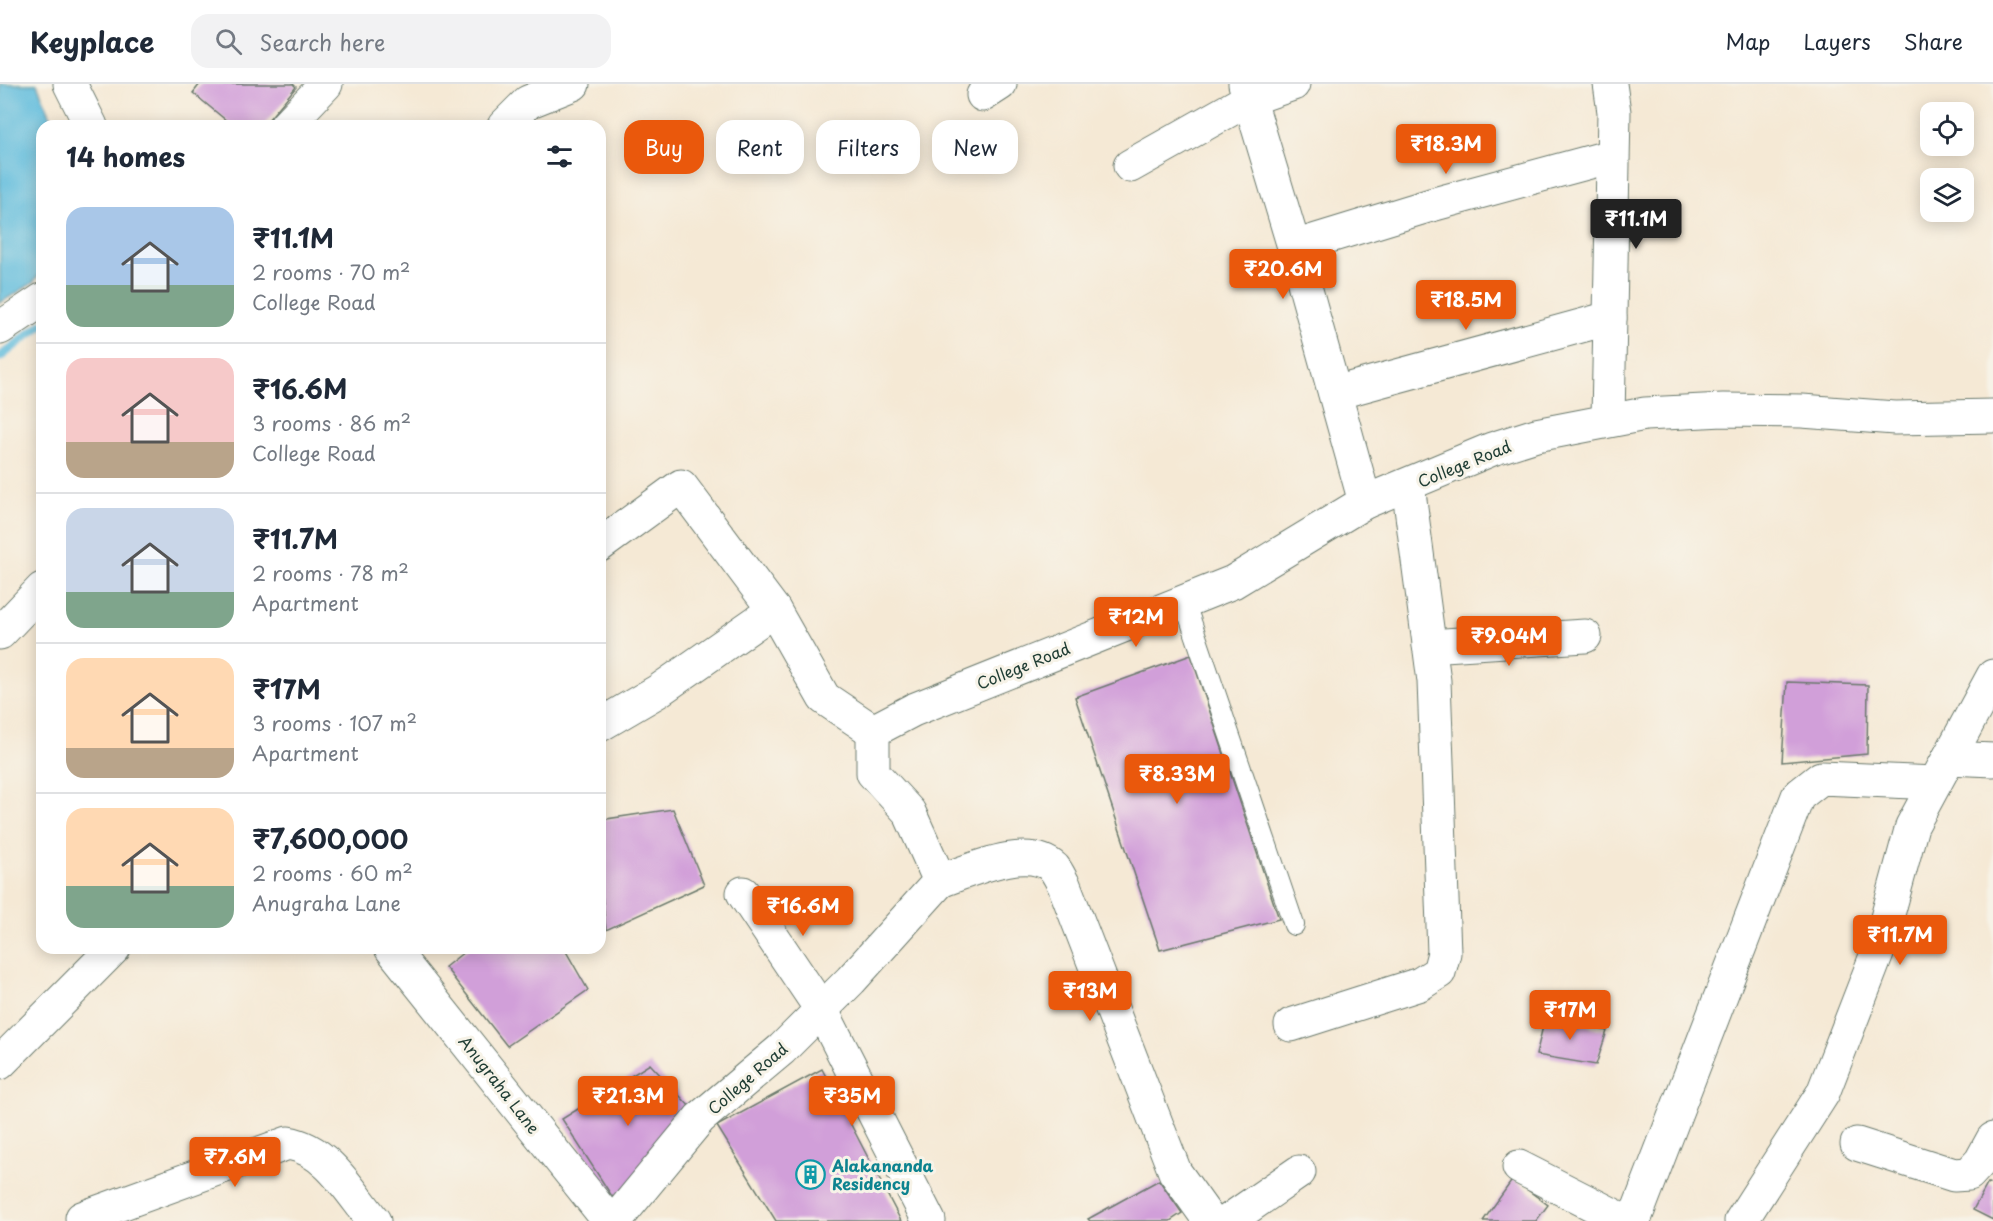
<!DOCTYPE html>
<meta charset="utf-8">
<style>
body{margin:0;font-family:"Playpen Sans",sans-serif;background:#f2f2f3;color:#1f2937;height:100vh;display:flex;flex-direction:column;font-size:22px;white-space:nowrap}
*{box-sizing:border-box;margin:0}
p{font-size:20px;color:#747a83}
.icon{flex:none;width:33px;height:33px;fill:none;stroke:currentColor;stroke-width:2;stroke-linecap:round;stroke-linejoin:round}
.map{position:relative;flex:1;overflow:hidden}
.drawer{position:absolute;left:36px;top:36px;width:570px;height:834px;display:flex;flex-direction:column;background:#fff;border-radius:18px;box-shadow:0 3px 15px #0003}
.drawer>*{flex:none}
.top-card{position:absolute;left:624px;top:36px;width:570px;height:54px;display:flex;gap:12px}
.fabs{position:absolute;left:1920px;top:18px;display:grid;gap:12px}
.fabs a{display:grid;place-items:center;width:54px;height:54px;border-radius:12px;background:#fff;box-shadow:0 3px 15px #0003;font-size:30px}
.price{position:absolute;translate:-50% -51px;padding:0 14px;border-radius:6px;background:#ea580c;color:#fff;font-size:20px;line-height:39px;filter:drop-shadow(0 2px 3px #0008)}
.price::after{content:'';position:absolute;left:50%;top:36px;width:18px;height:14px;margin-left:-9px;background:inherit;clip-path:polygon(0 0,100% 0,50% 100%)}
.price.selected{background:#222;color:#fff}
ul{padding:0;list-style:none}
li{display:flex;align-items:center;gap:18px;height:150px;padding:0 30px}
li+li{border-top:2px solid #e0e1e3}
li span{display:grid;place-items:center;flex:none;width:168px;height:120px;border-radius:18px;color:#555}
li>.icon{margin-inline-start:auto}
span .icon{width:72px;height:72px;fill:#fffc;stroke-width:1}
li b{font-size:26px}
h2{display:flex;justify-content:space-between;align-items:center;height:72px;padding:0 30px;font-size:26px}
.pill{padding:0 21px;border-radius:18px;background:#fff;box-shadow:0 3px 15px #0003;font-size:21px;line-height:54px}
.pill.selected{background:#ea580c;color:#fff}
header{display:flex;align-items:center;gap:36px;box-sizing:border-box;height:84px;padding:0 30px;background:#fff;border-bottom:2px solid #e0e1e3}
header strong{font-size:28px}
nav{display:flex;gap:33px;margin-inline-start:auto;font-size:21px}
.search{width:420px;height:54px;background:#f2f2f3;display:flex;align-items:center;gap:15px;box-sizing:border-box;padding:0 21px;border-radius:18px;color:#747a83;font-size:22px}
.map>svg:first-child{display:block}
.water{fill:#5ebcdd;stroke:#3e7c88;stroke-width:1.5}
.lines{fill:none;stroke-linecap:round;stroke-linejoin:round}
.stream{stroke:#5ebcdd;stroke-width:9}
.building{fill:#d19fd9}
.lane-casing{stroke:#6a796c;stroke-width:22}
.street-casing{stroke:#6a796c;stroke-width:35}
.secondary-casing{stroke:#6a796c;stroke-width:35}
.lane{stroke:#fff;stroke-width:20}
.street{stroke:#fff;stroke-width:33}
.secondary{stroke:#fff;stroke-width:33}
.labels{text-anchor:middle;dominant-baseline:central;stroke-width:6;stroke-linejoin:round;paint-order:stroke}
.street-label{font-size:16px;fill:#1f3d34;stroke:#f7f3e8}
.culture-label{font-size:16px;font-weight:bold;fill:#0d838f;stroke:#f7f3e8;text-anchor:start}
</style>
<header>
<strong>Keyplace</strong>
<div class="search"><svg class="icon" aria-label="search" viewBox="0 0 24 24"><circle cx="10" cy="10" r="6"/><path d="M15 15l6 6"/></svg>Search here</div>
<nav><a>Map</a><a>Layers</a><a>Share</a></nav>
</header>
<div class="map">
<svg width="1993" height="1137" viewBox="0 0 1993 1137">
<rect width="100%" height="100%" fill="#f7f3e8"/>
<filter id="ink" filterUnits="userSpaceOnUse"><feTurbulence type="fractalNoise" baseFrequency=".0167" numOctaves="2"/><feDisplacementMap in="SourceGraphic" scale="12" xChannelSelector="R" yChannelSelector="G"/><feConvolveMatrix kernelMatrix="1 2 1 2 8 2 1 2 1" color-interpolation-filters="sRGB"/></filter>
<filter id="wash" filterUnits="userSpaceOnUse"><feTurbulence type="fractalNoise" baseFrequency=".008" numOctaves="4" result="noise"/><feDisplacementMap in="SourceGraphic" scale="24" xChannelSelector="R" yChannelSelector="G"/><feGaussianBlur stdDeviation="1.35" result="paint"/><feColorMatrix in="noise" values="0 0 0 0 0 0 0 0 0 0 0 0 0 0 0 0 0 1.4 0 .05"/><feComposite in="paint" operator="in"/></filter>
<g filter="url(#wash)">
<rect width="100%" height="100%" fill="#f5e9d5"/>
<path class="water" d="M0,0H37L55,42H42V186L33,199L0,219Z"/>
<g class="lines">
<path class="stream" d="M0,273L42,240"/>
</g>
<g id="blocks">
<g class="building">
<path d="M200,0H293L296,3L263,42H233L193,9Z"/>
<path d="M1191,571L1279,835L1160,866L1075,613Z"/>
<path d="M1787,598L1868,601L1867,670L1782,678Z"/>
<path d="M673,725L704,801L606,846L600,792V736Z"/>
<path d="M469,864H564L588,906L507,962L445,883Z"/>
<path d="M1546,930L1607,947L1596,981L1536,971Z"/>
<path d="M650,980L693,1026L615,1117L562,1035Z"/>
<path d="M822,985L901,1137H776L717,1042Z"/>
<path d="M1513,1095L1548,1121L1536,1137H1483Z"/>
<path d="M1159,1096L1182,1129L1170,1137H1090L1088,1135Z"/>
<path d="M1988,1099L1993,1101V1136L1973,1126Z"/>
</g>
</g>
</g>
<g filter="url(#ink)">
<use href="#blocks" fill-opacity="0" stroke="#6a796c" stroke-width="1.5"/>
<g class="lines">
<defs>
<path id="lane" d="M1184,517L1294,841"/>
<g id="street">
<path d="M70,0L91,42"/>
<path d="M1245,0L1294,163L1365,418"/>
<path d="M983,11L1000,0"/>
<path d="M286,42L326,0"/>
<path d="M504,42L528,18L573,0"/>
<path d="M1130,82L1249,15L1293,0"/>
<path d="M1294,163L1431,121L1612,72"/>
<path d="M0,244L42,216"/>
<path d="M1335,309L1610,234"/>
<path d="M1608,335L1614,28L1610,0"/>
<path d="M600,461L681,402L774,526L824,614L873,647"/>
<path d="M0,549L42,505"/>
<path d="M1429,562L1585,552"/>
<path d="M600,641L658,607L774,526"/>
<path d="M1949,674L1993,676"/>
<path d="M940,797C969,787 1028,759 1054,784C1058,789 1061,796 1064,801L1175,1088L1210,1137"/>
<path d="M743,809L821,925L929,1137"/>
<path d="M391,864L609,1137"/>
<path d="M1291,941L1420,900L1439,888L1444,869L1434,597L1408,401"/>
<path d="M0,979L114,864"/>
<path d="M1857,1060L1954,1091L1969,1090L1981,1077L1993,1055"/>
<path d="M1519,1083L1625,1137"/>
<path d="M82,1134L288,1059C327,1065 351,1109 374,1137"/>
<path d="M1228,1137L1299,1088"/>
<path d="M1634,1137L1798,712L1821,694L1935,699"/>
<path d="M1741,1137L1823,1009L1878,867L1912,742L1993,592"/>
</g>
<path id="secondary" d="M615,1137L700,1034L782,965L851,896L940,797L909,728L873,689V647L913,626L1233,498L1365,418L1492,365L1536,351L1645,330L1723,326L1802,327L1895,334L1993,332"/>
</defs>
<use href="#lane" class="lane-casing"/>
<use href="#street" class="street-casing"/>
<use href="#secondary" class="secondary-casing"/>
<use href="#lane" class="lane"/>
<use href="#street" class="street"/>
<use href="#secondary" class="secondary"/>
</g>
</g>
<defs>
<symbol id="building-ring" viewBox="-11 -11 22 22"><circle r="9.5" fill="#f7f3e8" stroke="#0f9aa8" stroke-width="1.5"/><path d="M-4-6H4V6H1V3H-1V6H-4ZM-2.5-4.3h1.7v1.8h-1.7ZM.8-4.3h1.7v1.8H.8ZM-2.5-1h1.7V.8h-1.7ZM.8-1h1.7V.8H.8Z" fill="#0f9aa8"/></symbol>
</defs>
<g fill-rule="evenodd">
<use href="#building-ring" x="794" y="1074" width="33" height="33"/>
</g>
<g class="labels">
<g class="street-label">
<text transform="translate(1464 379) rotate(-22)">College Road</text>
<text transform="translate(1023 581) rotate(-22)">College Road</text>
<text transform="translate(747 994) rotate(-41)">College Road</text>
<text transform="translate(500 1000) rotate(52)">Anugraha Lane</text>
</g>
<g class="culture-label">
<text x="832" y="1081">Alakananda<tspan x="832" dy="18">Residency</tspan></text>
</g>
</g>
</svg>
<div class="fabs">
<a><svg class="icon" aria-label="locate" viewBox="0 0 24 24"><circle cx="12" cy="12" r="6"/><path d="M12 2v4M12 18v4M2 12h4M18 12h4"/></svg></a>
<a><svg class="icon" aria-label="layers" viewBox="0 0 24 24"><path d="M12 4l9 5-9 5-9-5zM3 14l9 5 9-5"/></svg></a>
</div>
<b class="price" style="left:1446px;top:91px">₹18.3M</b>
<b class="price selected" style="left:1636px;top:166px">₹11.1M</b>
<b class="price" style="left:1283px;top:216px">₹20.6M</b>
<b class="price" style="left:1466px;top:247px">₹18.5M</b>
<b class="price" style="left:1136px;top:564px">₹12M</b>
<b class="price" style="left:1509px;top:583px">₹9.04M</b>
<b class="price" style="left:1177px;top:721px">₹8.33M</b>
<b class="price" style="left:803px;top:853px">₹16.6M</b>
<b class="price" style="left:1900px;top:882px">₹11.7M</b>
<b class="price" style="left:1090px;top:938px">₹13M</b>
<b class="price" style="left:1570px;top:957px">₹17M</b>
<b class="price" style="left:628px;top:1043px">₹21.3M</b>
<b class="price" style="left:852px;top:1043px">₹35M</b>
<b class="price" style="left:235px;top:1104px">₹7.6M</b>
<div class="top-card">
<a class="pill selected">Buy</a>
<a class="pill">Rent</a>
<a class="pill">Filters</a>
<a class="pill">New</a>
</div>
<section class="drawer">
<h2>14 homes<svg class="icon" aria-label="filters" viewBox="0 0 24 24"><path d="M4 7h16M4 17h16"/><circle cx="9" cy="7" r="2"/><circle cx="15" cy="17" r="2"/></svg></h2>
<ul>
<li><span style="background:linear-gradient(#a9c7e8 65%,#7fa58c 0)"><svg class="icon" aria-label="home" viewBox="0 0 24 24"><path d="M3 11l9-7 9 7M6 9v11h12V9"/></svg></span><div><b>₹11.1M</b><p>2 rooms · 70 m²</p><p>College Road</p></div></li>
<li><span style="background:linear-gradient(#f6c9c9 70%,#b9a48a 0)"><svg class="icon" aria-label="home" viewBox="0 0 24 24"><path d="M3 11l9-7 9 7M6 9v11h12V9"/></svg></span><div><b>₹16.6M</b><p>3 rooms · 86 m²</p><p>College Road</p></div></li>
<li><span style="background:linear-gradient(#c9d6e8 70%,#7fa58c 0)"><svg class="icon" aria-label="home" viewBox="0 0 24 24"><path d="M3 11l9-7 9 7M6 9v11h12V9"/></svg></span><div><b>₹11.7M</b><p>2 rooms · 78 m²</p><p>Apartment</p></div></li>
<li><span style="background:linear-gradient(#ffd9b3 75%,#b9a48a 0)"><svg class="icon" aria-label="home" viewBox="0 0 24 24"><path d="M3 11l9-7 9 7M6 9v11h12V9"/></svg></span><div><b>₹17M</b><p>3 rooms · 107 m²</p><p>Apartment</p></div></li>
<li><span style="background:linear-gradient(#ffd9b3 65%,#7fa58c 0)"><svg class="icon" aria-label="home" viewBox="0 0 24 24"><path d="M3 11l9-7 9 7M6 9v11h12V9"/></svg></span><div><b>₹7,600,000</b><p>2 rooms · 60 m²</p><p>Anugraha Lane</p></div></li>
</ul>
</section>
</div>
